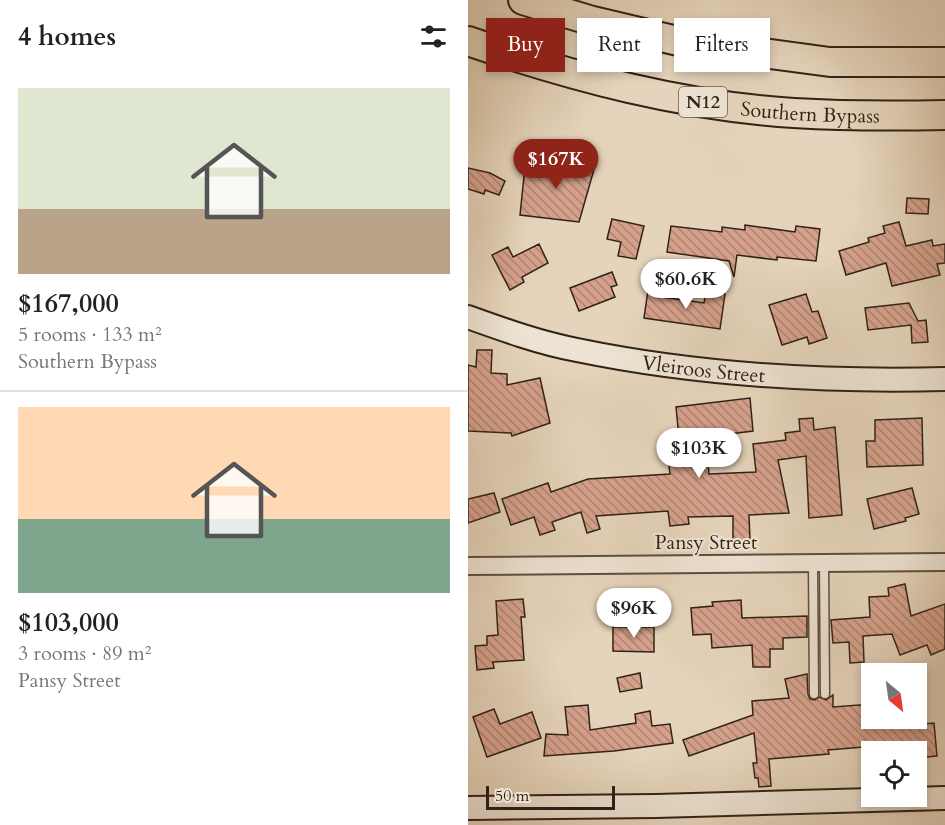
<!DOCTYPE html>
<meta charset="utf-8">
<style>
body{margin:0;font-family:Cardo,serif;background:#f6f6f6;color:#222;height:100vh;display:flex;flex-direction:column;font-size:22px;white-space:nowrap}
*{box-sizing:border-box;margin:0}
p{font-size:20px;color:#767676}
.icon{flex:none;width:33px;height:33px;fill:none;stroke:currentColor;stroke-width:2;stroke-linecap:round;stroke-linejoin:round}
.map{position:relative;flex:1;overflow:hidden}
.sheet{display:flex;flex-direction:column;background:#fff;width:468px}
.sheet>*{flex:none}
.hud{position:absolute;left:18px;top:18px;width:369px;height:54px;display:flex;gap:12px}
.needle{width:39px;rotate:151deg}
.controls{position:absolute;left:393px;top:663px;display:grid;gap:12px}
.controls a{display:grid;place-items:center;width:66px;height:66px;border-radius:0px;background:#fff;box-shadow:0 3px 9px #0003;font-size:30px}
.scale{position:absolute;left:18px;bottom:15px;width:129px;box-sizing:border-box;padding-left:6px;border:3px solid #302216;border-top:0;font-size:16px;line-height:21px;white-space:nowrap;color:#302216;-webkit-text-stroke:4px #eee3d3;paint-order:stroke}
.price{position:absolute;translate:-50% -51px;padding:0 14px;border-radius:21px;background:#fff;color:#222;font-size:20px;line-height:39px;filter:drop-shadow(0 2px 3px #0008)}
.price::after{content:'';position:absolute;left:50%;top:36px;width:18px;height:14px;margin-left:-9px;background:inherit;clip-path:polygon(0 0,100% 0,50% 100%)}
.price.current{background:#8f2418;color:#fff}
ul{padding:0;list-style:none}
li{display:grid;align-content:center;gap:12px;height:318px;padding:0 18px}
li+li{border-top:2px solid #e0e0e0}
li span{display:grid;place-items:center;height:186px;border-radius:0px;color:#555}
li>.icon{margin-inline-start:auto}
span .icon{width:108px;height:108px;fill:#fffc;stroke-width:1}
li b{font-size:26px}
h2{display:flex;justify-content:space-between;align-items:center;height:72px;padding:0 18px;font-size:26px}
.pill{padding:0 21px;border-radius:0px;background:#fff;box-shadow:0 3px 9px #0003;font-size:21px;line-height:54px}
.pill.current{background:#8f2418;color:#fff}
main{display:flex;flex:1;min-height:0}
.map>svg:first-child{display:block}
.building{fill:url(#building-back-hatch);stroke:#302216;stroke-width:1.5}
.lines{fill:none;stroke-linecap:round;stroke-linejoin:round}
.lane-casing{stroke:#5d4e3f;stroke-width:11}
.street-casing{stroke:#5d4e3f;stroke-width:20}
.secondary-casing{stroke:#302216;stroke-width:26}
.highway-casing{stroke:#302216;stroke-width:32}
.lane{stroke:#eee3d3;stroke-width:8}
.street{stroke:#eee3d3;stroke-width:16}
.secondary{stroke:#eee3d3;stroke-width:22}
.highway{stroke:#e5d4bb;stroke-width:28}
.labels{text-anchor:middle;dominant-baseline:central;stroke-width:4.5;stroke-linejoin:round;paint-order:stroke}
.shield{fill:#eee3d3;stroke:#695c4f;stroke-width:1.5}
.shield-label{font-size:18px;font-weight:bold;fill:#302216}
.street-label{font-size:20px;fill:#302216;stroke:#eee3d3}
</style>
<main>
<section class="sheet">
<h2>4 homes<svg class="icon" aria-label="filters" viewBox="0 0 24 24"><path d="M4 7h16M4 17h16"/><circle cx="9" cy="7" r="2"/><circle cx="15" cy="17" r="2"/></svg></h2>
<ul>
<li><span style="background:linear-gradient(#dfe7d0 65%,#b9a48a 0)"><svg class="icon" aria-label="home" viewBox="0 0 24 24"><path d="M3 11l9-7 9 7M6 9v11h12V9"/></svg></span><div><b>$167,000</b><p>5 rooms · 133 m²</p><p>Southern Bypass</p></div></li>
<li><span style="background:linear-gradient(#ffd9b3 60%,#7fa58c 0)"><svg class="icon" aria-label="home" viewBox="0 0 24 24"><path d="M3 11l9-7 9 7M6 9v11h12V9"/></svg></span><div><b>$103,000</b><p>3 rooms · 89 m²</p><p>Pansy Street</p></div></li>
</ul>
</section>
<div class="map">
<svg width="477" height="825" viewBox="0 0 477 825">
<defs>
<pattern id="building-back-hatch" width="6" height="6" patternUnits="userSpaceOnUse" patternTransform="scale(1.5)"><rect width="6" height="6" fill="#d6a18c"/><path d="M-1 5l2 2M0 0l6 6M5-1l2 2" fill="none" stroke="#ae8371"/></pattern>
</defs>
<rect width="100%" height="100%" fill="#e5d4bb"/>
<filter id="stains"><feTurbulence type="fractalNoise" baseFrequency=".00333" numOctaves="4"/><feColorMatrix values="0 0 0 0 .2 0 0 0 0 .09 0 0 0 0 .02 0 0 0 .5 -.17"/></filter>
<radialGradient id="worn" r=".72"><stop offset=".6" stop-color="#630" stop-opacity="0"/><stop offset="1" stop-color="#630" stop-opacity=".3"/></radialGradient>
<g class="building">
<path d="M117,155L129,159L111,222L52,215L58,157L111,173Z"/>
<path d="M0,168L22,173L37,181L31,195L17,190L16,194L0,189Z"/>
<path d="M439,198L461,199L460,214L438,213Z"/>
<path d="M144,219L176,226L168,259L150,256L153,242L139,239Z"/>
<path d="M431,222L438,246L464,240L465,246L477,244V263L469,264L472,275L424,286L418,263L378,275L371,251L401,242L400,238L417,233L415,226Z"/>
<path d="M277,225L327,232L328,226L352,229L348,261L309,257V260L269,255L266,277L261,261L199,252L203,226L254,232V227L277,230Z"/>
<path d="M71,244L80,263L54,277L56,282L42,290L24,255L40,247L45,257Z"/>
<path d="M144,272L149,285L143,287L147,297L111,311L102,288Z"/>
<path d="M180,290L195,292L194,297L236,303L238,291L257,294L252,329L176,318Z"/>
<path d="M338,294L344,312L350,311L359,338L341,344L339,337L314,345L301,305Z"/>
<path d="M441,303L450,321L458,320L460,342L444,343L443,325L400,330L397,308Z"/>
<path d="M9,350H24L23,373L39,374V385L72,378L82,423L44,436L43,433L0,431V365L8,367Z"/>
<path d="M282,398L285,431L237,437L241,474L288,472L285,444L318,440L317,433L332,431L331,419L345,418L346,430L367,427L374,515L341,518L338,456L310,460L321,513L281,515L282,541L265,542V516L220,517L221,524L202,526L200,511L128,516L132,529L119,533L113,512L84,522L87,530L72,535L66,517L43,525L34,499L80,483L83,492L120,479L202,474L199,449L212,448L208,407Z"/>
<path d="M454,418L455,465L399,467L398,441H407V420Z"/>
<path d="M444,488L451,514L437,518L438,521L406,529L399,499Z"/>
<path d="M26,493L32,512L0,523V499Z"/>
<path d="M437,584L443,616L477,604V649L463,655L459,645L432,655L424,634L395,636L396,662L382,663L381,642L365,643L363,620L402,617L401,597L421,596L420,588Z"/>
<path d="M55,599L57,617H53L56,660L25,662L26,668L9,670L7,646L19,645V636L30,635L28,601Z"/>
<path d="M273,600L274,618L339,616V637L315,638V649H302V667H285L284,645L244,648L243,634L225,635L223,608L245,606L244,602Z"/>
<path d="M195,604L196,621L177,622L176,605Z"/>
<path d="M145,627H186V652L145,651Z"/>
<path d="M172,673L174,688L152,692L149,678Z"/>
<path d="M339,674L340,694L342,699L347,700L351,697L358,700L365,695V707L404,704V725L417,724V727L466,723L469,756L448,758V752H433L432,744L360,750L361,754L301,759L303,786L291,787L290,778H287L285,763H289L286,733L221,756L215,740L285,715L284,701L321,698L317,679Z"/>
<path d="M120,705L122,730L168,723L167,714L182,711L184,726L202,724L205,743L146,751L76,756L78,734L100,735L97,707Z"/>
<path d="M26,709L32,724L64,712L73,738L19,757L5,717Z"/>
</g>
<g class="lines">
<defs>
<g id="lane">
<path d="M356,562L357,694"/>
<path d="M345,563L346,694"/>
</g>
<path id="street" d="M0,566L477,562"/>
<g id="secondary">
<path id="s1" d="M0,317C36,330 72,343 109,350C230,375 354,382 477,379"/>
<path d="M0,808L188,806L477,798"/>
</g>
<g id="highway">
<path d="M55,0L121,20L214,42L362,62H477"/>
<path id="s2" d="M0,41C105,77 214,106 326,113C376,116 426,116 477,115"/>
</g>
</defs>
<use href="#lane" class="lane-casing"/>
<use href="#street" class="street-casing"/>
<use href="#secondary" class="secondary-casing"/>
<use href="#highway" class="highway-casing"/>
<use href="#lane" class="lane"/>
<use href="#street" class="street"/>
<use href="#secondary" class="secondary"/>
<use href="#highway" class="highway"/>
</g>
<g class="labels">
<rect class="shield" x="211" y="87" width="48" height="30" rx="4.5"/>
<g class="shield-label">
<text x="235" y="102">N12</text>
</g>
<g class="street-label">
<text stroke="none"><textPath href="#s2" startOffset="351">Southern Bypass</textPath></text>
<text stroke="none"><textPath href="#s1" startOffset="242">Vleiroos Street</textPath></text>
<text x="238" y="542">Pansy Street</text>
</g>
</g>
<rect width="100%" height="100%" filter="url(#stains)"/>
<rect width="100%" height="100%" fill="url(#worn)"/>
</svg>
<div class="controls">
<a><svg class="needle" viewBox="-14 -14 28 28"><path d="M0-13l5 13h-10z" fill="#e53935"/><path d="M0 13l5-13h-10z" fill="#767676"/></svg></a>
<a><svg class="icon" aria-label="locate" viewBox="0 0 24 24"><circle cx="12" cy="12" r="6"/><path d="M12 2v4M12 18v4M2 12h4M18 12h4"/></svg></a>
</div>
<div class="scale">50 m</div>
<b class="price current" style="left:88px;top:190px">$167K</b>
<b class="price" style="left:218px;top:310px">$60.6K</b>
<b class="price" style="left:231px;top:479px">$103K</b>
<b class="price" style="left:166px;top:639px">$96K</b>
<div class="hud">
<a class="pill current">Buy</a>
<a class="pill">Rent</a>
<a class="pill">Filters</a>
</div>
</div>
</main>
